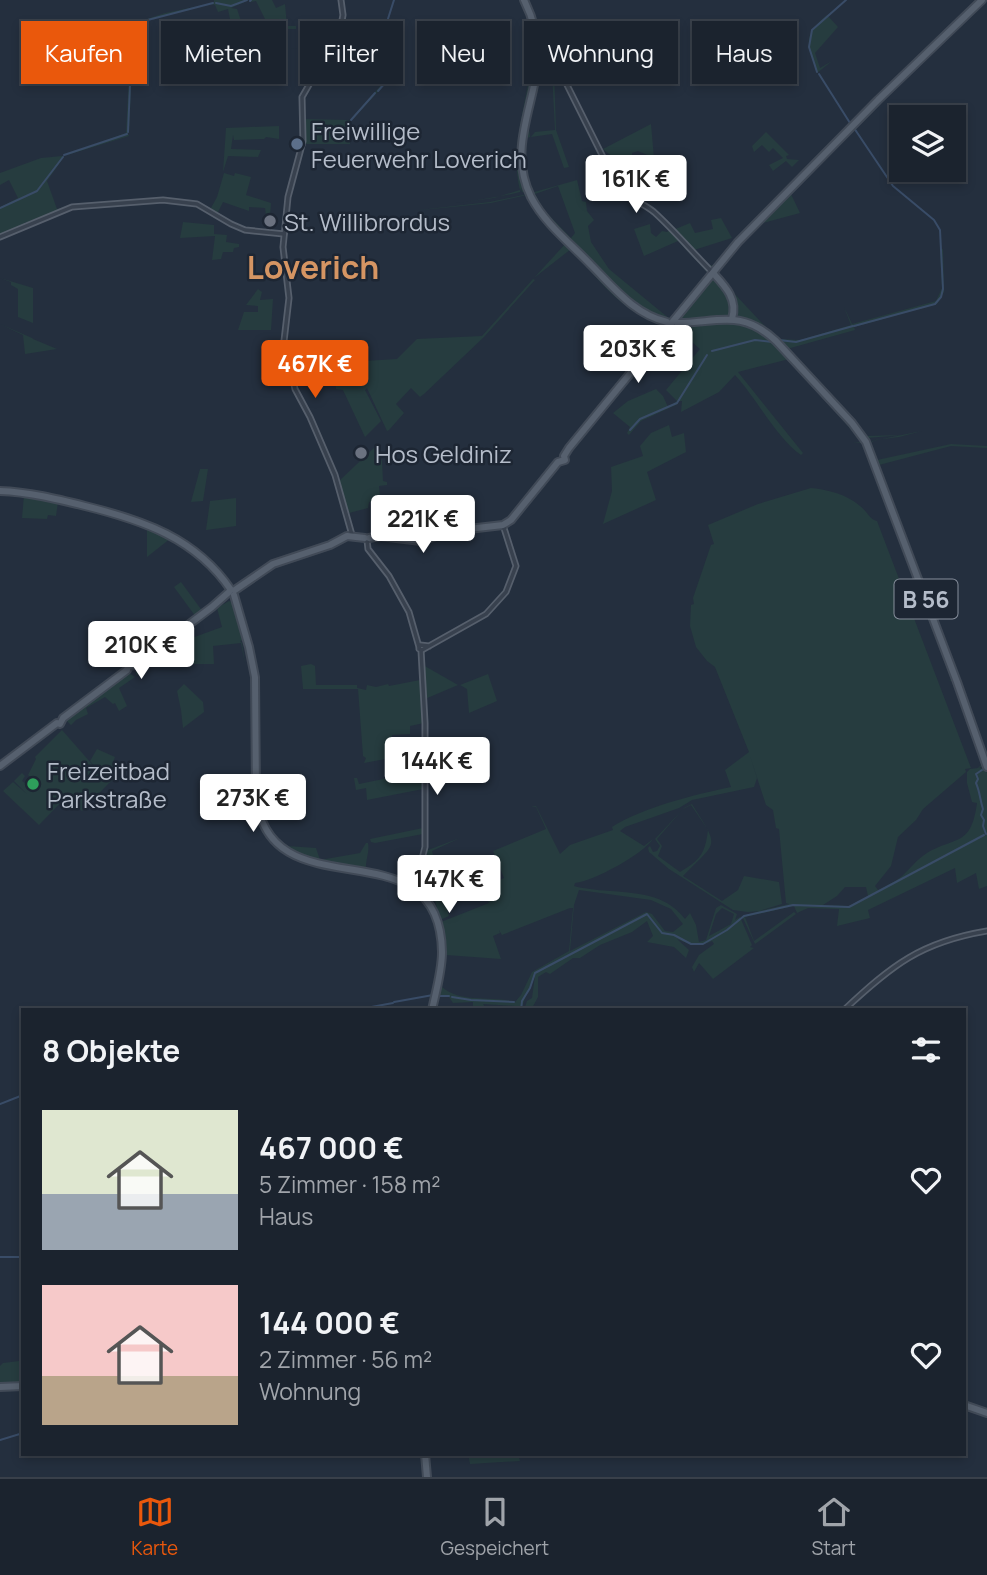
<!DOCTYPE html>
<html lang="de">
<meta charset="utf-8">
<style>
body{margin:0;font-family:Manrope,sans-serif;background:#282f3a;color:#f1f3f6;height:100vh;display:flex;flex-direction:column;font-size:26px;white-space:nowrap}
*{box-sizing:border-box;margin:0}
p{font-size:23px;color:#a0a4aa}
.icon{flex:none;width:38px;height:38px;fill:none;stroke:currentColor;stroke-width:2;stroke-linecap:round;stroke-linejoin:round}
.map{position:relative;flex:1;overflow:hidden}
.drawer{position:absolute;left:21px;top:1008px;width:945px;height:448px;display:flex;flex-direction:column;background:#1b232e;border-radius:0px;box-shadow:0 4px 10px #0003,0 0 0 2px #39404a}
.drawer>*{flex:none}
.banner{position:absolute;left:21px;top:21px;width:945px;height:63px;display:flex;gap:14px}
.tools{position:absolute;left:889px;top:105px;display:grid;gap:14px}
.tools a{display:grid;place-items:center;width:77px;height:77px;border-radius:0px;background:#1b232e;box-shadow:0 4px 10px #0003,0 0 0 2px #39404a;font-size:35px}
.price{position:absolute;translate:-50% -60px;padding:0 16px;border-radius:7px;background:#fff;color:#222;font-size:23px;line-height:46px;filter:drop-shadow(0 2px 4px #0008)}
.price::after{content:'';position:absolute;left:50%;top:42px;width:21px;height:16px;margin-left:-10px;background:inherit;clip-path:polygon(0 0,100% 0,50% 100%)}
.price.on{background:#ea580c;color:#fff}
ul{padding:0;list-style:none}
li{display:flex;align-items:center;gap:21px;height:175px;padding:0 21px}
li span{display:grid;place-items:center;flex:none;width:196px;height:140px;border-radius:0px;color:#555}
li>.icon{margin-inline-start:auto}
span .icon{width:84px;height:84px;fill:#fffc;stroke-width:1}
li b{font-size:30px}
h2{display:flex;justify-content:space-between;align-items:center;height:84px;padding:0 21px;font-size:30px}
.chip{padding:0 24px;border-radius:0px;background:#1b232e;box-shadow:0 4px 10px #0003,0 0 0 2px #39404a;font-size:24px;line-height:63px}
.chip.on{background:#ea580c;color:#fff}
.dock{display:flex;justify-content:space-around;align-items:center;height:98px;border-top:2px solid #39404a;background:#1b232e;font-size:19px;color:#a0a4aa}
.dock a{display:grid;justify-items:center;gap:4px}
.dock .on{color:#ea580c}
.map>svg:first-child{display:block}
.green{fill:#263c3f;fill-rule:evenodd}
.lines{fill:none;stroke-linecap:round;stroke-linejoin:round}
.stream{stroke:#394c67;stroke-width:2}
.minor-casing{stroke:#565f6c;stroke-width:7}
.major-casing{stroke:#414a57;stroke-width:10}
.minor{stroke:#38414e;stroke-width:3.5}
.major{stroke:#56606e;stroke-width:6}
.service-dot{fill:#5c6f8a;stroke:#1d2633;stroke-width:2.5}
.worship-dot{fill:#6b7280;stroke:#1d2633;stroke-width:2.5}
.leisure-dot{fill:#2e9e5b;stroke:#1d2633;stroke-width:2.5}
.labels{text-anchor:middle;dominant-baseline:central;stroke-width:5;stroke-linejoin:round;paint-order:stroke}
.shield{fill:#1d2633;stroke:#878f9c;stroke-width:2}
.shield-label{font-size:23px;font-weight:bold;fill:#b4bcc9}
.poi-label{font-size:24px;fill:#b4bcc9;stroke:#1d2633;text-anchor:start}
.district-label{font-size:32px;font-weight:bold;fill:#d59563;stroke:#1d2633}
</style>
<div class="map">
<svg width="987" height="1477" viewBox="0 0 987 1477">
<rect width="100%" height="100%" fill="#242f3e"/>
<g class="green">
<path d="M214,0H246L247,1L231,8L237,9L243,27L232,29L228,9L218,12L215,5L210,4L140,22L131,37L138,22L165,13L214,3Z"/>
<path d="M250,0H272L276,8L285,4L287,26H296V29H275L274,35L286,36L285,39H273V48L297,49L263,48L257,31L264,29L262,20L265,19L256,1L250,2Z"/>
<path d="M827,15L838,27L815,53L820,68L832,61L817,73C809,43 800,38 827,15Z"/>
<path d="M531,24H533L536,60L521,130L527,191L522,192L521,188L520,192C496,198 472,201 448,204L494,198L520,190C506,134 540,80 531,24Z"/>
<path d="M131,38L133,39L129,133L127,132L129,136L64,156L126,133Z"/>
<path d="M545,65L555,70L561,76L554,70L556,130L569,167L564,168L552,134L531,137L535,132L555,130L552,73L551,68L544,66L539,72L528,122L530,137L527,138C524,155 525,174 533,189L530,190L522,147L540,67Z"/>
<path d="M383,83H386L351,121L350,144H304L303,119L350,120Z"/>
<path d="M651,124L654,158L638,151L632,153V169L620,163L603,149Z"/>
<path d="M279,126V139L266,137L264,139L234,140L233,135L231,149L261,150L258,157L228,156L223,172L226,128Z"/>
<path d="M766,132L789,155L786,156L787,159L799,160L792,167L786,161L773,171L769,165L783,158L773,148L769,152L762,145L754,152L752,146Z"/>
<path d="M62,156L64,157L47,181L57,209L75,204L93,205L57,210L28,223L25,222V224L0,236V207L18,198L9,180L0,185V173L41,158Z"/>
<path d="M224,173L234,176L235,173L251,177L246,195L271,203L270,217L266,216L265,208L249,207V211L223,202L217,214L211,208L209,209L187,200L160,199C179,198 193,203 211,208L217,197Z"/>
<path d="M577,180L582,201L586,202L587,211L594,220L588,226L591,242L609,269L671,320L707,276V272L678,241L644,256L634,229L650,224L651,233L656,237L662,231L667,232L670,230C683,243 699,257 708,273L706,278L638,363L666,327C622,313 600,281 571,249L534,278L566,243L539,215L527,195L491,203L411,211L490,202L528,194L538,211L569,245L568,247L570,246C600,276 626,311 668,324C663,316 645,313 635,306C612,289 592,264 572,243L574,241L571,243L545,216L531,193ZM558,186L575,233L571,238L544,210L535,194Z"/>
<path d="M790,192L800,213L759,224L718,272L730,289L777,339L800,340L851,325L844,307L852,324L936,301L942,288L940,250L943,249L944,292L937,304L854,327L855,330L787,349L866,436L903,435L867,438C837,405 808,368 775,338C765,328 741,322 735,312L718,275L717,271L734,248Z"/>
<path d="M721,218L732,238L694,250L709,265L715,266L712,268L673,230L690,223L695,233L713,229L711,220Z"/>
<path d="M183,222L214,225V234L227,235L226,242L239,244V247L234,248L233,252H223L221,259L212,260L215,236L180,238Z"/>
<path d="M0,278L33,288V323L18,317V289L11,285V282Z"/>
<path d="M713,278C724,289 733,298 730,315L692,321L681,325L685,327L684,324L740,322L767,335L844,417L863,441L862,443H853L862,442L789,359L738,372L803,453L801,455C776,437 757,399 735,375L719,392L681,412L682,401H677L678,404L641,421L629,435L627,433L630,427L613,413L628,401L656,389L663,396L668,407L677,401L666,390L700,349L672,325Z"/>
<path d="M533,279L535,280L534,281L484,337L424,394L420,397L411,388L396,404L404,413L389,430L387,431L367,388L365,390L381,421L365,437L343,390L336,389L334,369L348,368V362L397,359L417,339L482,336Z"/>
<path d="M258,289L262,292L260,300L273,299L271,330H238L244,312H258V306L246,305Z"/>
<path d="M0,324L32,338L33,339L57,349L25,354L23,335Z"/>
<path d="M669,425L672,437L684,433L686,452L647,472L656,500L603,524L612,491L611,467L643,456L640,446L651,433Z"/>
<path d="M922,431L872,441L871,445L877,460L951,444L987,446V448L951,446L879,465L978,729L987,760L869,444L875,440L899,437Z"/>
<path d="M375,447L382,461L383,481L387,482V485L379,486L380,496L384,497L387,501L369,502L368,508L349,513L338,482Z"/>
<path d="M200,469H208L203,501L191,502Z"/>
<path d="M811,488C829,490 846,494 860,506C867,511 869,519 877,521L971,768L965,769L966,772L923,809L916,820L898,837L891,866L875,886L878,890C886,886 895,882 902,876C910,869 917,859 927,853C956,836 971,847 977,803L972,802L967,783V772L970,769L978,768L982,764L958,690L952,681H949L953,679L895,524L890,523L895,524L954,679L952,682L955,683L984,765L979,768L985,769L987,773V886L979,889L976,873L957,883L955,868L868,910L870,918L837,926L839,909L808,908L797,913L794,906L745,917L754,941L794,912L796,914L755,944L742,916L759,911L748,912L733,910L669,869L649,852L648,848L650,846L653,852L657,851L660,846L655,839L684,808L692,804C720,849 718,840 683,876L722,901L738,890L744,876L779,882L782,904L759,911L789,904L786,903L779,829L776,828L773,810L766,805L749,753L757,778L754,787L692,800L679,808L625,827L620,831L644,846L653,839C643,854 594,881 575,883L574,886C611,896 659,884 685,919L690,913L696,925L699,942L706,940L716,908L721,905L737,914L735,920L740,917L752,945L750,947L754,948L713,979L699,963L694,972L692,967L699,955L714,944L712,941C700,947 689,945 677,939L689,950L686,958L674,947L647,942L653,936L647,921L632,932L600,945L580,958H573L550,974L546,972L538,977V997L531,1010H524L527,1001L532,998L535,976C531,987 523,998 522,1010H517L515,1006L483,1004L487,1010H473V1002L453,1003L449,997L439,996L435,1010L443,962L441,922L489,903L481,888L504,878L493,851L546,829L536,807H531L536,806L560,854L570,845L613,830L612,827C644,807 693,795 731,787L725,770L749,752L715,667L707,661L696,647L690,626L691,605L694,604L693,598L711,545L714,544L708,525L758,504ZM691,805L708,830C705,854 700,860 680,872L658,856L662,846L657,839L683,809ZM845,887H866L868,896L849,906L823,905L837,896ZM579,890L651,900L671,909L683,924L673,932L665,931L652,914L646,912L570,951L574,905ZM570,908H573L569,951L532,972L521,995L515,1002C490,995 462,1004 442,987L446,955L501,959L493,936L500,933L499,930L502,935ZM722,908L734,914L731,924L709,936L716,914Z"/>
<path d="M21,493L58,502L56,516L48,515L47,519L22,518L24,495Z"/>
<path d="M236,498V526L206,530L210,501Z"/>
<path d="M59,501L135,520L169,535L171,538L147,557V526Z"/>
<path d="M208,565L227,587C225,594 224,596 217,601V602L194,620L196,617L174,587L181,582L203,612L226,593L225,586Z"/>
<path d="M229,601L232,602L243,640L240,641L242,643L245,664L241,643L213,646L214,664H162L158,660L136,675V667L221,603L210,612ZM217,608L222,627L189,639L188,630Z"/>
<path d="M311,664L315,666L316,685H357V688L366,690L367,685L376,687L388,684L389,686L420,680L424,723L410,726V734L392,735L391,745L387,746L389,753L397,752L398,756L424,751V831L423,834L375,843L371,842L370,839L423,828V789L367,800L366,788L356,790L354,778H357L359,784L393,777V773L399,771L396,757L364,763L366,758L363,756L358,689H303L301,666Z"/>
<path d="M423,665L458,685L425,699L428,850L460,838L432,851L449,916L440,920L431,885L427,858L426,717Z"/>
<path d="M129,673L135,677L119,688L127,706L119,711L115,703L113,704L105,697L86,708L88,714L76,720L71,725L66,720L64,727L65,721Z"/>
<path d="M488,674L497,701L469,713L467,689L460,685Z"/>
<path d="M184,684L203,702L204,712L183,728L181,710L177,691Z"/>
<path d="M62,730L105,779L90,761L97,749L115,757L112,765L125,771L109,783L82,811L67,796L39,825L3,791L13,782L27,794L14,781L22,773L25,776L22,781L35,790L39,785L28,775L36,759L35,757Z"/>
<path d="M366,843H368C370,851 365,861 366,871L295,855L287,846L316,848L320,860L360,853Z"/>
<path d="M19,1361L22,1385L0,1386V1366L3,1363Z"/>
<path d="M468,1454H518L520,1461L470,1464Z"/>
</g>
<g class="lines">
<g class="stream">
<path d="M250,1L251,0"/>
<path d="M216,3L231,6L247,0"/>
<path d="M386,25L394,0"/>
<path d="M132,35L135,26L140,22L213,3"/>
<path d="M817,72L809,47L812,30L846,0"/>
<path d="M819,74L850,123"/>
<path d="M385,81L386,27"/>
<path d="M378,91L385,83"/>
<path d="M351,120L375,93"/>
<path d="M854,128L893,186L934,220L940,230L943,289L941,297L935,304L854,326"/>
<path d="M128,132L132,38"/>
<path d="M64,155L127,134"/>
<path d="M0,208L37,191L63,157"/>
<path d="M779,340L796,342L853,326"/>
<path d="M712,351L755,340L772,342"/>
<path d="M630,430L640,419L677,403L707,355"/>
<path d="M982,770L976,774L978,779L976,783C980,792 980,800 983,809L981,815L984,820L983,826L986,834"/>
<path d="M439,996H449"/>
<path d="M452,997L471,1000L514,1002"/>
<path d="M394,1002L433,995"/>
<path d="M366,1008L393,1003"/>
<path d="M359,1010L364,1009"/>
<path d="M521,1010L522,1001L530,988L535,973L647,914L662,933L674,935L691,944H703L727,930L744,916L793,905L849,907L984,835"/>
<path d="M0,1104L23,1095"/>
<path d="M0,1257H23"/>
<path d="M0,1440L23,1433"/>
</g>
<defs>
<g id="minor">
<path d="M341,0L343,15L340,31L302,97L303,141L288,197L283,247L289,298L284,341L295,389L310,417L335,475L352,535"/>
<path d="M539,63L551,66L561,73L618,187C628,199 642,202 654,212C675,231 693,253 713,273"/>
<path d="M0,237L72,207L163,200L197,204L231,224L245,230L284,234"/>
<path d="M367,540L368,549L389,576L409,612L419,647"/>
<path d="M429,646L420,645L419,649L422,650L486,614L506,592L516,566L503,525"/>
<path d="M410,886L420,867L425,847V723L421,650"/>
<path d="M844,1010C892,965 921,942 987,931"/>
</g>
<g id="major">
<path d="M524,0C534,20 539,40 538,62C533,109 508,150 531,197C545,224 571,244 591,265C614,288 634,314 667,322"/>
<path d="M713,273C725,286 738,299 732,319"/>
<path d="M677,323C717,323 741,308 776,341L852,423L866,442L957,682L987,767"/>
<path d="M0,491C29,492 57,499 85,506C142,520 196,538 231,590"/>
<path d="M369,538L380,536L421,541L451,531L503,525L511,520L558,462L565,460L564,456L569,448L738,242L878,100L982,0"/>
<path d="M235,590L273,564L330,545L347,536L365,538"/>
<path d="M234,595L249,647L255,677L256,795C268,918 440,819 442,952C442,971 436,991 432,1010"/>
<path d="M0,766L57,723L60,724L63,718L127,670L128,666L135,665L212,607L229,592"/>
<path d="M0,1387L23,1386"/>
<path d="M964,1405L987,1413"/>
<path d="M425,1454L427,1477"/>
</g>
</defs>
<use href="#minor" class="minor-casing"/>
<use href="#major" class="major-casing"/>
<use href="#minor" class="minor"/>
<use href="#major" class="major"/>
</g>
<circle class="service-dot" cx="297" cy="144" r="7"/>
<g class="worship-dot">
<circle cx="270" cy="221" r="7"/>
<circle cx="361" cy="453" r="7"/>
</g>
<circle class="leisure-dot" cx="33" cy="784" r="7"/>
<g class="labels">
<rect class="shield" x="894.5" y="579.5" width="63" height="39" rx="5"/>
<g class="shield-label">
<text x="926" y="599">B 56</text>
</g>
<g class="poi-label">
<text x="311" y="130">Freiwillige<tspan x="311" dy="28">Feuerwehr Loverich</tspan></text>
<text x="284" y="221">St. Willibrordus</text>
<text x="375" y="453">Hos Geldiniz</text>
<text x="47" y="770">Freizeitbad<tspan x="47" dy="28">Parkstraße</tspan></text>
</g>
<g class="district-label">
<text x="313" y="267">Loverich</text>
</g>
</g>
</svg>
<div class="tools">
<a><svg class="icon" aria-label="layers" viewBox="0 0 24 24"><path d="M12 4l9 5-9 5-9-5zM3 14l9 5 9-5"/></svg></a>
</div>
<b class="price" style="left:636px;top:215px">161K €</b>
<b class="price" style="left:638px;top:385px">203K €</b>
<b class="price on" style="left:315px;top:400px">467K €</b>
<b class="price" style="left:423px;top:555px">221K €</b>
<b class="price" style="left:141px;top:681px">210K €</b>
<b class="price" style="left:437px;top:797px">144K €</b>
<b class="price" style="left:253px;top:834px">273K €</b>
<b class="price" style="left:449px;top:915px">147K €</b>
<div class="banner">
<a class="chip on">Kaufen</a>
<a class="chip">Mieten</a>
<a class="chip">Filter</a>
<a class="chip">Neu</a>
<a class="chip">Wohnung</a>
<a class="chip">Haus</a>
</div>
<section class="drawer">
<h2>8 Objekte<svg class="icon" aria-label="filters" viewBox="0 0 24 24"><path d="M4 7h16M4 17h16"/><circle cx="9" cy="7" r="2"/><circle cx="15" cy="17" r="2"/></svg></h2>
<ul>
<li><span style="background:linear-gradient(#dfe7d0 60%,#9aa5b1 0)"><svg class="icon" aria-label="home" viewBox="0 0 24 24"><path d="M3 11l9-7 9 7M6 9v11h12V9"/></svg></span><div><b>467 000 €</b><p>5 Zimmer · 158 m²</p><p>Haus</p></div><svg class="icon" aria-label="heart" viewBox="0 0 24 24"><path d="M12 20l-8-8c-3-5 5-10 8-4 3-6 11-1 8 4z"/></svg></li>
<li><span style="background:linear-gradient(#f6c9c9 65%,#b9a48a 0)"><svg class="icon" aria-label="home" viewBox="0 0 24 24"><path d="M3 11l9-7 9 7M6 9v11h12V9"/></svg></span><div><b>144 000 €</b><p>2 Zimmer · 56 m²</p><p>Wohnung</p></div><svg class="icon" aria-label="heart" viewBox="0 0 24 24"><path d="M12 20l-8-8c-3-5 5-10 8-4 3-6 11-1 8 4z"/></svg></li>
</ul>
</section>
</div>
<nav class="dock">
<a class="on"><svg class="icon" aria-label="map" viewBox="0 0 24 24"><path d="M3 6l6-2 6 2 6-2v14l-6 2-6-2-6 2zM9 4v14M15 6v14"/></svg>Karte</a>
<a><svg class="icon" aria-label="saved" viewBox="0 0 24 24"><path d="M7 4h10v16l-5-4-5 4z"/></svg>Gespeichert</a>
<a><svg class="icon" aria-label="home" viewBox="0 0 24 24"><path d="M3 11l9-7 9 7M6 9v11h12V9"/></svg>Start</a>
</nav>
